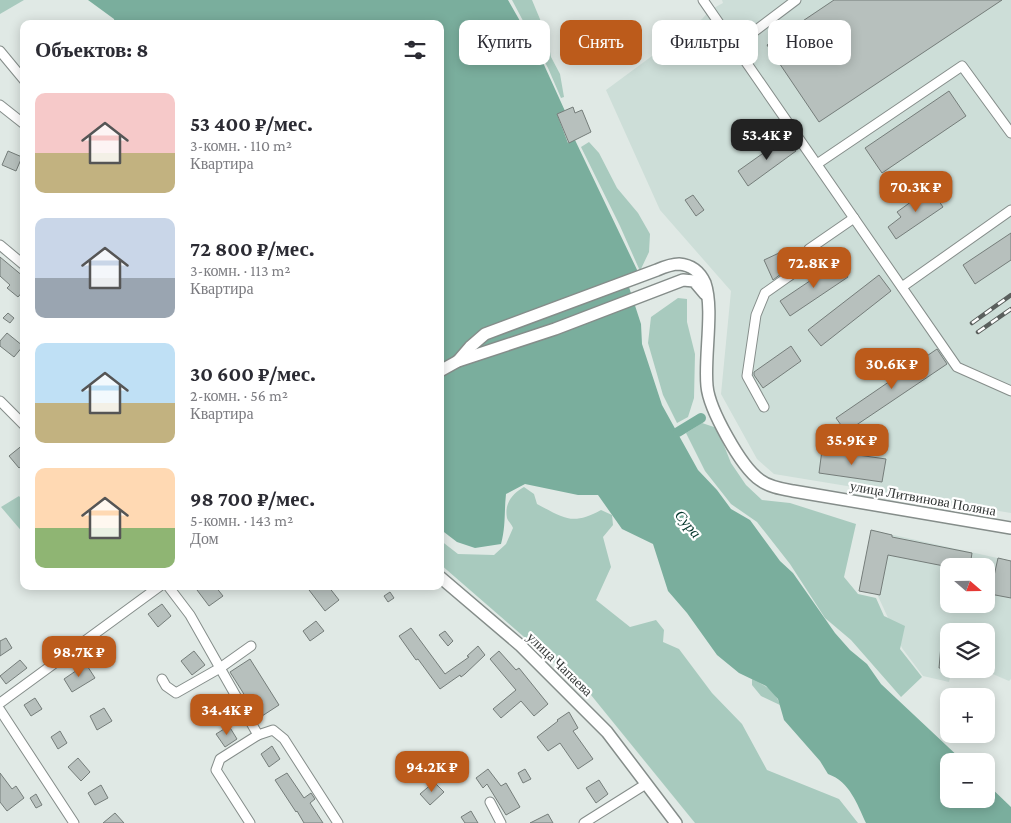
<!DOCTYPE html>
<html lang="ru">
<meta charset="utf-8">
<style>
body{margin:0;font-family:"Crimson Pro",serif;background:#f7f7f7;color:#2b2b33;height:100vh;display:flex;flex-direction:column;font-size:19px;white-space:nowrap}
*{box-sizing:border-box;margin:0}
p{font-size:16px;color:#7c7c81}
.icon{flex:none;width:28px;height:28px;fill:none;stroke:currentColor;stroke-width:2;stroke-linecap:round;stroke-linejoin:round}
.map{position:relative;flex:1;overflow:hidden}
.sheet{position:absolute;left:20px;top:20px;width:424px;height:570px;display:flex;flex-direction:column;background:#fff;border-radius:10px;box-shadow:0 2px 12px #0003}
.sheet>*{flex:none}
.guide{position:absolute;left:459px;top:20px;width:475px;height:45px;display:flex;gap:10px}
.needle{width:32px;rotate:110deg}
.fabs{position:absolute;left:940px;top:558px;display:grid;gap:10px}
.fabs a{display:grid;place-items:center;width:55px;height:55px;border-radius:10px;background:#fff;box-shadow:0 2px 12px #0003;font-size:25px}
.price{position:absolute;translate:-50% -42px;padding:0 11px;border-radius:10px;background:#bc5b1b;color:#fff;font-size:16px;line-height:32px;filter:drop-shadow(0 1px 2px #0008)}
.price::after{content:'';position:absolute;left:50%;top:30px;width:15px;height:11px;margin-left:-8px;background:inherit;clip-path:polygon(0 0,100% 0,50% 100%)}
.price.on{background:#222;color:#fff}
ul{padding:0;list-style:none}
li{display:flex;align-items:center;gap:15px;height:125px;padding:0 15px}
li span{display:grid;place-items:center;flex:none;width:140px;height:100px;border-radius:10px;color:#555}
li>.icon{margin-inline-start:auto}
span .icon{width:60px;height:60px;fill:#fffc;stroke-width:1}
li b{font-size:21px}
h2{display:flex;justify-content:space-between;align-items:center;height:60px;padding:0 15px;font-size:21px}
.chip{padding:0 18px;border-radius:10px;background:#fff;box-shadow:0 2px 12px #0003;font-size:18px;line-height:45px}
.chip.on{background:#bc5b1b;color:#fff}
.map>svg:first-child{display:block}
.built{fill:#cdded8;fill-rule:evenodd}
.green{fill:#a8cabe}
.water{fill:#7aae9d}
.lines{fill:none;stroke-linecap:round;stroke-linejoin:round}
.canal{stroke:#7aae9d;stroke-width:10}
.building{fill:#b7c0bd;stroke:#757d7a}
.minor-casing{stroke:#858d8a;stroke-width:11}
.major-casing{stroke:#858d8a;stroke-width:14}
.minor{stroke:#fff;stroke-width:9}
.major{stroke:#fff;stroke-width:11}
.rail-casing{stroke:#5a5f5d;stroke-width:4.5}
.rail{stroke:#fff;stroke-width:2.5;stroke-dasharray:8;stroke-linecap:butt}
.labels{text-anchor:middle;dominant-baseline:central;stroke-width:4.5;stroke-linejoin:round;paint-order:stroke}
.street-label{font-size:14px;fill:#333736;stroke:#fff}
.water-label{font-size:15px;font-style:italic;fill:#03352a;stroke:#fff}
</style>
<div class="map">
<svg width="1011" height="823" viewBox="0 0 1011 823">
<rect width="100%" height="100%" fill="#e0e9e5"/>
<g class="built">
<path d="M722,0H1011V513L774,474L757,459L721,394L731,291L660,210L606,90L702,19L710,10L723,3Z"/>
<path d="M871,530L1011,561V679L1009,681L981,669H986V631H949V669H952L949,682L923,676L902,648L877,594ZM949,566H986V604H949Z"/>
</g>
<g class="green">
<path d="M0,0H24L0,14Z"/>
<path d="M512,0H532L547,36L551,57L560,74L564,97L561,98L548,68Z"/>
<path d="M589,142L599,153L617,188L638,213L650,234L649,252L640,271L620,226L581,147Z"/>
<path d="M678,298L687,299V322L695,354L694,398L688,417L677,423L663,395L648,343L651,317Z"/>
<path d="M702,423L717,428L731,463L746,485L762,500L790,503L856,524L844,577L858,594L876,598L884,616L905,626L900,649L922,677L901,697L851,640L825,618L790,564L757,522L731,504L705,471L686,433Z"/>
<path d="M524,487L534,494L537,504C564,518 572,526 601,510L612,515L613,525L603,537L611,567L596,600L630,627L656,620L664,630L663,642L679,649L712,693L742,724L767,770L839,799L858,823H695L591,695L440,564V540L458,554L494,555L506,544L513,528C512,525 508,521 507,518C504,503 513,493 524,487Z"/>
<path d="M19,496L24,502V534L1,507Z"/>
<path d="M752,679C764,685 776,691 780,705L761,696L752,685Z"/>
</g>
<path class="water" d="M88,0H508L540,56L565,111L557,114L568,143L575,140L640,276L627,281L641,324L642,344L662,405L698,470L717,490L731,509L750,520L780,561L793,573L835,633L850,650L867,664L881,684L963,761H949V799H986V783L1011,807V823H866C857,804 850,782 828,774L820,761L784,720L778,699L766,686L739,673L717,655L687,613L668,591L653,544L622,529L598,495H578L525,484L506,494C504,512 506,526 501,544L475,548L457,542L440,529V24H115L114,19Z"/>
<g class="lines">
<path class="canal" d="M678,432L701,418"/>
</g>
<g class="building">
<path d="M834,0H1002L819,122L767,45Z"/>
<path d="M949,91L966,116L882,173L865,148Z"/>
<path d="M573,107L575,113L582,110L591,132L569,143L557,114Z"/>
<path d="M786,137L796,151L748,186L738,171Z"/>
<path d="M8,151L22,157L16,171L2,165Z"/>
<path d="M930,188L943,207L896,239L888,227L901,217L897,212Z"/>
<path d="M693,195L704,210L696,216L685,200Z"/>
<path d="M1011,233V260L975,284L963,265Z"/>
<path d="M779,253L786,270L773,280L764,260Z"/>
<path d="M0,257L24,277V290L18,297L7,288L10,285L0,276Z"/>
<path d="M838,262L848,277L790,316L780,301Z"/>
<path d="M879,275L891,291L821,346L808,330Z"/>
<path d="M8,313L14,318L10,323L3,318Z"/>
<path d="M7,333L23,346L14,357L0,346V341Z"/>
<path d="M791,346L801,361L763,388L754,375V372Z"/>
<path d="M937,349L947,364L846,432L836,418Z"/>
<path d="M24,444V464L19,468L9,456Z"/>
<path d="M822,450L886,459L882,482L819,473Z"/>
<path d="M871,530L892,535V537L972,553L970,566L949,567L888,555L880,595L859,591Z"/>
<path d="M998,558L1011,561V598L990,594Z"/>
<path d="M194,586H215L223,596L209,606Z"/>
<path d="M306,586H328L339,600L325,611Z"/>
<path d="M390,592L394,598L388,602L384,596Z"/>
<path d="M162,604L171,616L158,627L148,614Z"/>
<path d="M316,621L324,631L310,641L303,631Z"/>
<path d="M411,628L445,674L469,657L467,656L478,646L485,655L465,674L461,677L460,675L440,689L418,659L416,660L399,636Z"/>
<path d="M445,631L453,641L448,646L439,635Z"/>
<path d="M942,634L949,635V669L939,668Z"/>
<path d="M6,638L12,648L0,656V641Z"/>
<path d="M194,651L205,665L192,675L181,661Z"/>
<path d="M499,651L516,670L519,668L548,704L534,716L521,701L501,718L493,709L516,690L490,659Z"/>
<path d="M250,659L279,705L259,718L230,672Z"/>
<path d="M20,660L27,668L6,684L0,676Z"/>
<path d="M86,664L95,678L72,692L64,679Z"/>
<path d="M35,698L42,709L31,716L24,705Z"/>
<path d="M104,708L112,721L97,730L90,716Z"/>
<path d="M569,712L578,728L573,731L593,759L578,769L560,743L548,751L537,737L558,721L557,720Z"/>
<path d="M229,726L237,739L225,747L216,734Z"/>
<path d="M60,731L67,743L58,749L51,737Z"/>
<path d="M272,746L280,759L269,767L261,754Z"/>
<path d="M78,758L90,772L81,781L68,767Z"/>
<path d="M488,769L501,786L506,783L520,807L506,815L487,784L483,788L476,778Z"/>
<path d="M525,769L531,779L523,783L518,773Z"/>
<path d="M0,773L12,789L16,786L24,798L7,811L0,802Z"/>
<path d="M287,773L304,798L311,793L315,799L310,803L323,823H304L297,811L296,812L275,780Z"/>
<path d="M599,780L608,794L596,803L586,788Z"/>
<path d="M434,782L444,792L430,805L420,794Z"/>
<path d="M101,785L108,798L95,805L88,793Z"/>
<path d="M36,794L42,805L36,808L30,798Z"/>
<path d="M471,811L478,823H465L461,817Z"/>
<path d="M115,813L124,823H103Z"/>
<path d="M548,814L553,823H530Z"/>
</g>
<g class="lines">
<defs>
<g id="minor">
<path d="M703,0L957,367L1011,391"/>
<path d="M735,46L796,0"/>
<path d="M0,51L24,80"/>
<path d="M0,105L24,124"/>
<path d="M817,164L962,66L1011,133"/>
<path d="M0,245L24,265"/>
<path d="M902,287L1011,210"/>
<path d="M0,401L24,425"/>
<path d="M764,407L747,376L756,315L765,293L802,267L809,249L854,218"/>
<path d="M168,586L190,615L258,735L273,730L284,739L338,823"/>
<path d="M162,679L166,686L176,693L220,668L251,646"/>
<path d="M0,703L160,586"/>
<path d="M0,710L74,823"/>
<path d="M490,802L501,823"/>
<path d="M250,823L216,770L220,759L258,735"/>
<path d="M584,823L646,784"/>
</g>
<g id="major">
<path d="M458,361L470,347L485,334L657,270C664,267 671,264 679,264C691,265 700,272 705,283C714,309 704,357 707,386C709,409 741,467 760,480C769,487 782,489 793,491L1011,528"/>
<path d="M440,371L458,361L555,329L683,280L694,281L705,294"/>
<path d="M440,577L521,646L607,732L676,823"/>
</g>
</defs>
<use href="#minor" class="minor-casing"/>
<use href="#major" class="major-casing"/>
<use href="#minor" class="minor"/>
<use href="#major" class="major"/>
<defs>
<g id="rail">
<path d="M972,323L1011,295"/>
<path d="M978,332L1011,309"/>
</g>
</defs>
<use href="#rail" class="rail-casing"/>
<use href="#rail" class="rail"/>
</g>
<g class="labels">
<g class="street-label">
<text transform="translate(923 498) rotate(10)">улица Литвинова Поляна</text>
<text transform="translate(560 664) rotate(44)">улица Чапаева</text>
</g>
<g class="water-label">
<text transform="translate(688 524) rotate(50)">Сура</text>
</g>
</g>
</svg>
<div class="fabs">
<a><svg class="needle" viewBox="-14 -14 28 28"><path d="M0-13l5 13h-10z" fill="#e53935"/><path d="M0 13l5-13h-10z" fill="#7c7c81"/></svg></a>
<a><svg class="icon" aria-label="layers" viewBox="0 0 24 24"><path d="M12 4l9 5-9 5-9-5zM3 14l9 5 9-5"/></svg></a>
<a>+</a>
<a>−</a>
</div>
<b class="price on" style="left:767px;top:161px">53.4K ₽</b>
<b class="price" style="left:916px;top:213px">70.3K ₽</b>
<b class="price" style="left:814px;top:289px">72.8K ₽</b>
<b class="price" style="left:892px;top:390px">30.6K ₽</b>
<b class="price" style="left:852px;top:466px">35.9K ₽</b>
<b class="price" style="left:79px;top:678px">98.7K ₽</b>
<b class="price" style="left:227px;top:736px">34.4K ₽</b>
<b class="price" style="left:432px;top:793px">94.2K ₽</b>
<div class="guide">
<a class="chip">Купить</a>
<a class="chip on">Снять</a>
<a class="chip">Фильтры</a>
<a class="chip">Новое</a>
</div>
<section class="sheet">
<h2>Объектов: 8<svg class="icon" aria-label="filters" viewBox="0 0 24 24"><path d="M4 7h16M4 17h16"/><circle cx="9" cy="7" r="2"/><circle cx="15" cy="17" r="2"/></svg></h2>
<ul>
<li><span style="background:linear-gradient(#f6c9c9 60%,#c2b280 0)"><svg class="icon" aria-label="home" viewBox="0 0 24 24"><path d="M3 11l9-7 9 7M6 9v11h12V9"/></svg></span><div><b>53 400 ₽/мес.</b><p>3-комн. · 110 m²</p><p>Квартира</p></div></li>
<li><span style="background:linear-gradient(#c9d6e8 60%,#9aa5b1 0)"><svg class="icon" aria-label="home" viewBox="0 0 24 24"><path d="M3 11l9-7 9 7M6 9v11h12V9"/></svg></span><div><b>72 800 ₽/мес.</b><p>3-комн. · 113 m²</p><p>Квартира</p></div></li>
<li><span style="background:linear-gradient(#bfe0f5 60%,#c2b280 0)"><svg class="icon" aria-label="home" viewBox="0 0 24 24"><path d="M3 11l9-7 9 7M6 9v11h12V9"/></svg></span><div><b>30 600 ₽/мес.</b><p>2-комн. · 56 m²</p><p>Квартира</p></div></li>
<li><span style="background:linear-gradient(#ffd9b3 60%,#8fb573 0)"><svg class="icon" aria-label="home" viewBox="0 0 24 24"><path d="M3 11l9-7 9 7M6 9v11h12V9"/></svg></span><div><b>98 700 ₽/мес.</b><p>5-комн. · 143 m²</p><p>Дом</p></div></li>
</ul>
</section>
</div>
